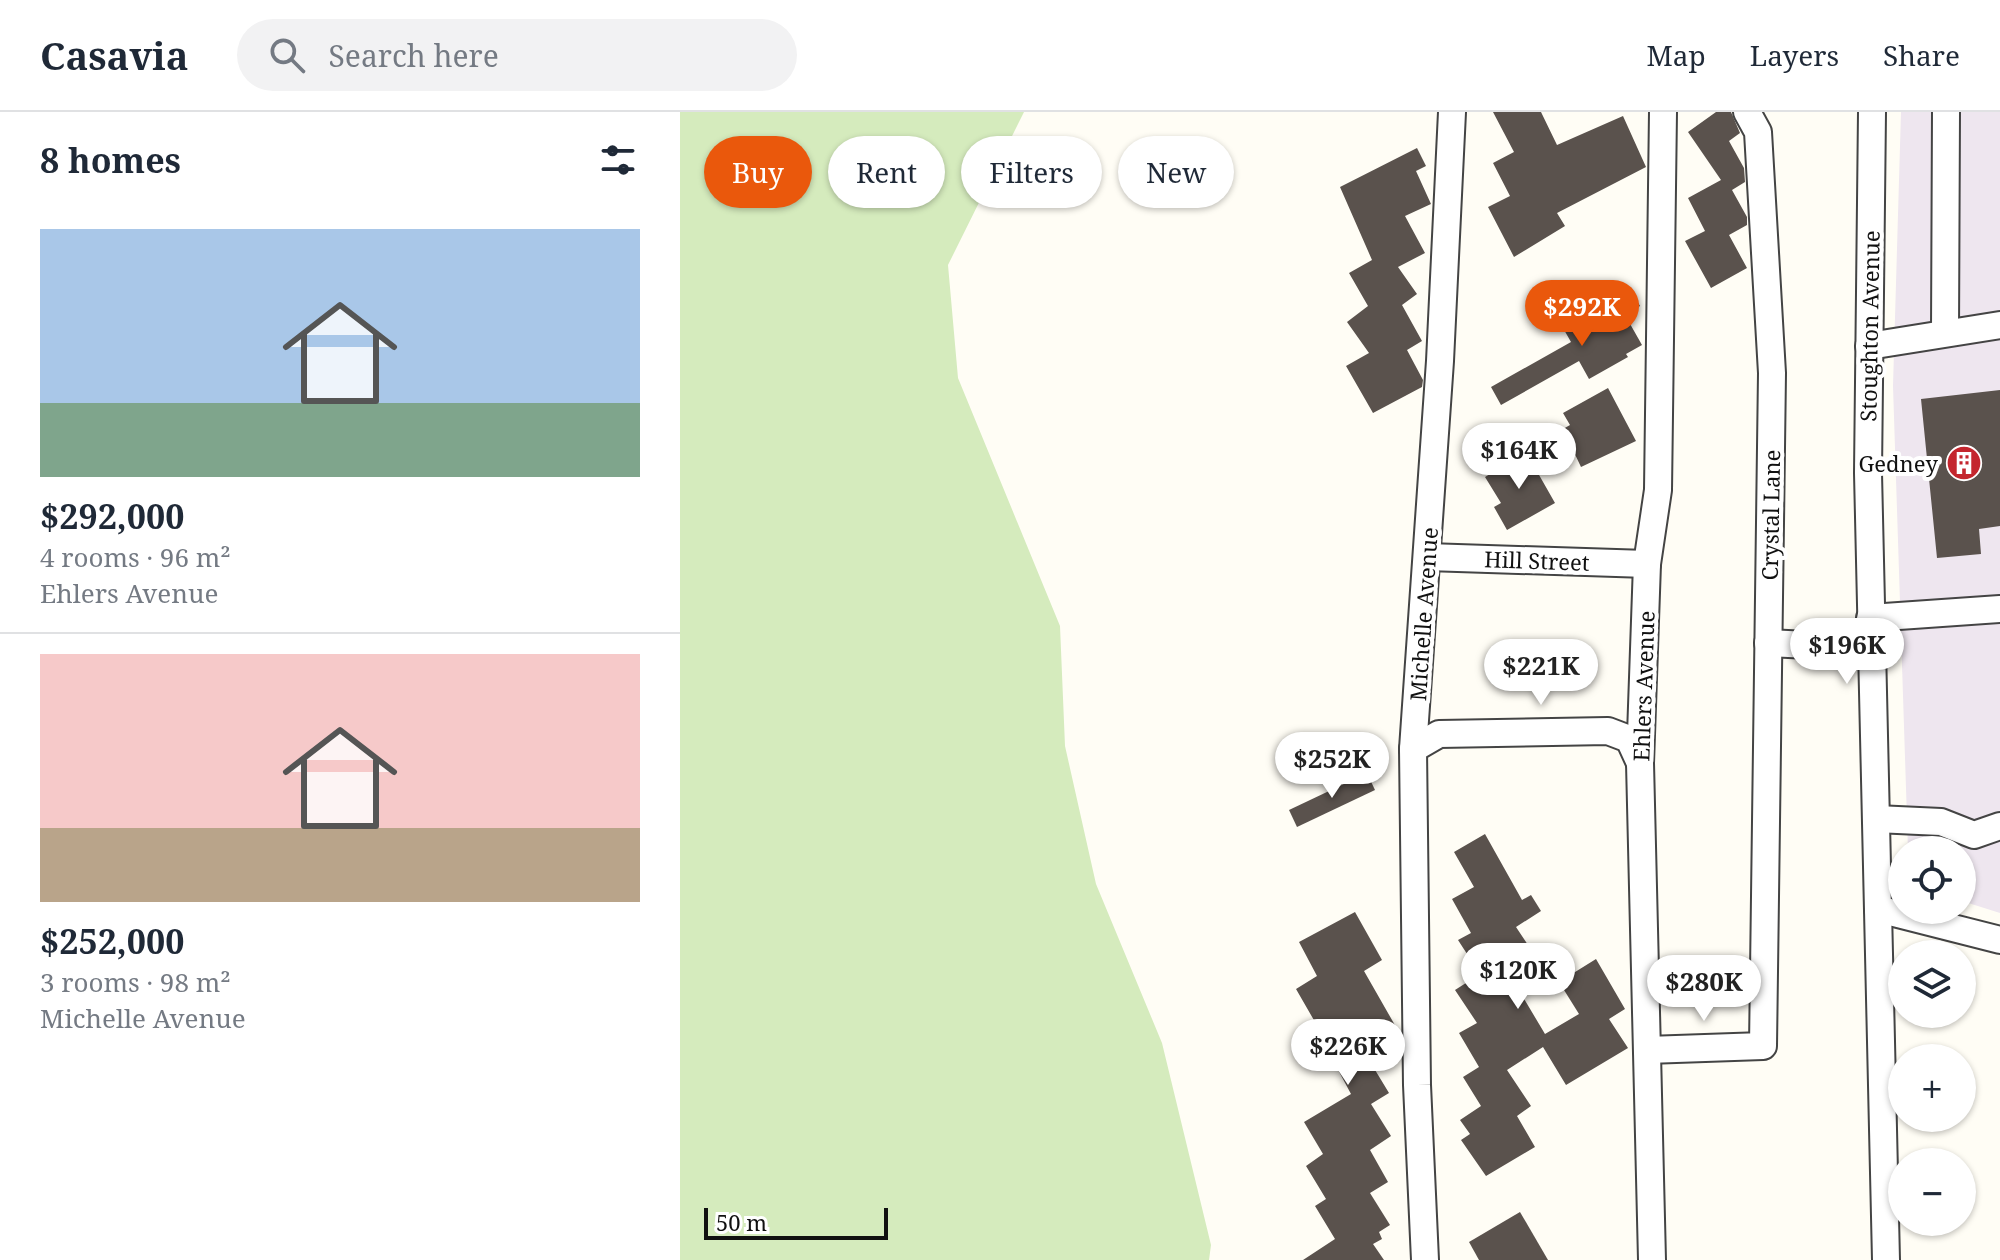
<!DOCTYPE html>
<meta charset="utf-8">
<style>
body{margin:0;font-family:"Noto Serif",serif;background:#f2f2f3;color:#1f2937;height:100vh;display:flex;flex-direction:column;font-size:30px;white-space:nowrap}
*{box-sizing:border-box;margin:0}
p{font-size:26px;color:#747a83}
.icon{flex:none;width:44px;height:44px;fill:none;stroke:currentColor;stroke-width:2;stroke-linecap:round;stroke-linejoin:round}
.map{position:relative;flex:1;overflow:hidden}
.panel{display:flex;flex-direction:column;background:#fff;width:680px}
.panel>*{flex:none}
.guide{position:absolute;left:24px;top:24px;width:760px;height:72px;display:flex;gap:16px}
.buttons{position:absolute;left:1208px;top:724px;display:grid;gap:16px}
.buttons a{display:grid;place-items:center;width:88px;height:88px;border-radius:50%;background:#fff;box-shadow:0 2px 6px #0004;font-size:40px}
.scale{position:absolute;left:24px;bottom:20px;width:184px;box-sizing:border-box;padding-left:8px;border:4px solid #111;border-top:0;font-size:22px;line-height:28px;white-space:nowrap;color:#111;-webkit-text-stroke:6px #fff;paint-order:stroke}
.price{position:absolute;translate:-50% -68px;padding:0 18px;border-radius:28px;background:#fff;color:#222;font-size:26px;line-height:52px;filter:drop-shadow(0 2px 4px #0008)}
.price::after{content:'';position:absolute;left:50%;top:48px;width:24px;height:18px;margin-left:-12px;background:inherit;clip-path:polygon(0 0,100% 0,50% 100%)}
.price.current{background:#ea580c;color:#fff}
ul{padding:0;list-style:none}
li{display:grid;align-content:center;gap:16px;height:424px;padding:0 40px}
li+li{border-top:2px solid #e0e1e3}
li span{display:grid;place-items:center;height:248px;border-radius:0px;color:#555}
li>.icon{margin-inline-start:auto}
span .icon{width:144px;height:144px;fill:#fffc;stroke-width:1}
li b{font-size:34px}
h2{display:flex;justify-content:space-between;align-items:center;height:96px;padding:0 40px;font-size:34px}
.tag{padding:0 28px;border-radius:36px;background:#fff;box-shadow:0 2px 6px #0004;font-size:28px;line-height:72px}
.tag.current{background:#ea580c;color:#fff}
header{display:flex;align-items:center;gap:48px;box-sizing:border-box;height:112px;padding:0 40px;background:#fff;border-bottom:2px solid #e0e1e3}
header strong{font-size:38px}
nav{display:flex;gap:44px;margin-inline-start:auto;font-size:28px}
.search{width:560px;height:72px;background:#f2f2f3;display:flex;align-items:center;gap:20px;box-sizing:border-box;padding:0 28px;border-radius:44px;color:#747a83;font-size:30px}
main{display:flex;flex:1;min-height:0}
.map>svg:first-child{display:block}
.industrial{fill:#eee6ef}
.green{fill:#d5ebbd}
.building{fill:#5a524d}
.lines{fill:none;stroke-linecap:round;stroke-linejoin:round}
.minor-casing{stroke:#444;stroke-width:30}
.minor{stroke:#fff;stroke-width:26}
.labels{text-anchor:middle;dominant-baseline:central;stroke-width:8;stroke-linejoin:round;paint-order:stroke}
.street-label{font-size:22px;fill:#111;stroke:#fff}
.poi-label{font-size:22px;fill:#111;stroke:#fff;text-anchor:end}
</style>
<header>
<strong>Casavia</strong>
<div class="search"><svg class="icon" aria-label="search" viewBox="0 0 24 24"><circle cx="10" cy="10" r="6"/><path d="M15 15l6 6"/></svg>Search here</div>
<nav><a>Map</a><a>Layers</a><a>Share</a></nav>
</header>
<main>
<section class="panel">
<h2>8 homes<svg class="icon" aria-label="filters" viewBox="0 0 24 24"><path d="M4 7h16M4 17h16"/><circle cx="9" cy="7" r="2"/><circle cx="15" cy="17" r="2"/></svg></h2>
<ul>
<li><span style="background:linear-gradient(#a9c7e8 70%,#7fa58c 0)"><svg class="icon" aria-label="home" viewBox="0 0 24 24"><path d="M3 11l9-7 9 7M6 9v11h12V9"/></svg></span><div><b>$292,000</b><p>4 rooms · 96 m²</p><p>Ehlers Avenue</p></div></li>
<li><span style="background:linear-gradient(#f6c9c9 70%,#b9a48a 0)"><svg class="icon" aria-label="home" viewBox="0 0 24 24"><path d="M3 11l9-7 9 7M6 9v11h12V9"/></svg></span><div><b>$252,000</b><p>3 rooms · 98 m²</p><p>Michelle Avenue</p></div></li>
</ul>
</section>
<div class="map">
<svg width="1320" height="1148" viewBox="0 0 1320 1148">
<rect width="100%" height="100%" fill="#fffdf5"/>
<path class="industrial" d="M1221,0H1320V801L1282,789V738H1228L1213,274Z"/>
<path class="green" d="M0,0H344L268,153L278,266L380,514L385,634L416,772L482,931L531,1133L529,1148H0Z"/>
<g class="building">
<path d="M813,0H861L877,33L943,4L966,55L877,101L885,114L834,145L808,95L830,84L813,51L834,40Z"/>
<path d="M1036,0H1051L1060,21L1049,29L1064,56L1065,70L1052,78L1067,105V113L1049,123L1067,156L1031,176L1005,129L1025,119L1008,86L1041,68L1008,20Z"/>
<path d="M737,36L746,54L736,59L751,92L725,104L745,141L718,155L737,182L722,193L742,229L727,238L743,268L742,275L693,301L666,254L689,241L667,210L688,194L669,161L692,148L660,75Z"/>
<path d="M951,178L960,194L945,203L962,233L946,242L948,245L909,267L899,249L821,293L811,275L891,230L883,216Z"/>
<path d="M928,276L956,329L901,355L883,317L890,313L883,301Z"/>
<path d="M1320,278V414L1299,417L1301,442L1257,446L1241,287Z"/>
<path d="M846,340L875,391L827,418L814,395L821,391L805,365Z"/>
<path d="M687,661L695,678L617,715L609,698Z"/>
<path d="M805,722L842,788L851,783L861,799L836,815L858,848L831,865L865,922L899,902L879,870L916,847L945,897L929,907L948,936L886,973L863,935L827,958L851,994L837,1004L855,1035L806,1064L781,1028L790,1022L780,1008L801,994L783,965L799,955L779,921L797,911L775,878L800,862L778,828L791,821L772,787L794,775L774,740Z"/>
<path d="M675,800L702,848L684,859L720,922L686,943L709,981L691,992L711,1024L690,1038L708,1070L690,1081L710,1113L699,1120L702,1127L693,1132L704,1148H623L655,1127L635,1094L646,1087L626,1054L643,1042L624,1010L671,982L642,928L627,937L618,920L635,910L616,877L637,864L619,830Z"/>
<path d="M840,1100L868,1148H799L789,1130Z"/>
</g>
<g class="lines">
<defs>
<g id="minor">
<path d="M1192,0L1188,361L1206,1148"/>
<path d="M1265,220L1266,0"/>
<path d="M1189,234L1320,213"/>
<path d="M747,445L967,452"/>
<path d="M1190,506L1320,497"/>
<path d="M1088,531L1190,536"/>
<path d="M733,637L759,622L928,619L949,627L960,651"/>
<path d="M1196,707L1261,710L1294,723L1320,714"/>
<path d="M1198,797L1320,828"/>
<path d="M967,938L1083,934L1092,261L1078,20L1067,0"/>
<path d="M745,1148L737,973L733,637L760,249L772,0"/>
<path d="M972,1148L960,651L967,452L978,378L983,0"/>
</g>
</defs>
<use href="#minor" class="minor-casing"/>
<use href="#minor" class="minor"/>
</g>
<defs>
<symbol id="building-disc" viewBox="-11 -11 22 22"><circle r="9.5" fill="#c4262e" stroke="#fff"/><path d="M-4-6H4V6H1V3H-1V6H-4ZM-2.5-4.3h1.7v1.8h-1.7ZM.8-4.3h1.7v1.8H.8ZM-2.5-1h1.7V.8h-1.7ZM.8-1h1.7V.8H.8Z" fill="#fff"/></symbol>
</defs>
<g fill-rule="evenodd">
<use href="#building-disc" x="1264" y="331" width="40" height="40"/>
</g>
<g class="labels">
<g class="street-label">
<text transform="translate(1189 214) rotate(-89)">Stoughton Avenue</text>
<text transform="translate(1090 403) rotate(-89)">Crystal Lane</text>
<text transform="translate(857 448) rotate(2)">Hill Street</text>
<text transform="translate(743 502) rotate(-86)">Michelle Avenue</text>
<text transform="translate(963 574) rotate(-88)">Ehlers Avenue</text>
</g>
<g class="poi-label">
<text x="1258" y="351">Gedney</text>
</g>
</g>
</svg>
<div class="buttons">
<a><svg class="icon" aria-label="locate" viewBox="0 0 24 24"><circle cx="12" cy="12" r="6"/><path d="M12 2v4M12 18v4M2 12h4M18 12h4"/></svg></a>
<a><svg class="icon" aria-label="layers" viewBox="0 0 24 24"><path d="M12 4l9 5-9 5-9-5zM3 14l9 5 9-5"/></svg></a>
<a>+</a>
<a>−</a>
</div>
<div class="scale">50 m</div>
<b class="price current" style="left:902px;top:236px">$292K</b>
<b class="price" style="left:839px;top:379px">$164K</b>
<b class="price" style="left:1167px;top:574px">$196K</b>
<b class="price" style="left:861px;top:595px">$221K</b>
<b class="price" style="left:652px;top:688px">$252K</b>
<b class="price" style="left:838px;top:899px">$120K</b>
<b class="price" style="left:1024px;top:911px">$280K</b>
<b class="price" style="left:668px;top:975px">$226K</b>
<div class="guide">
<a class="tag current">Buy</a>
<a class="tag">Rent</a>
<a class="tag">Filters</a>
<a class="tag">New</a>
</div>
</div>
</main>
